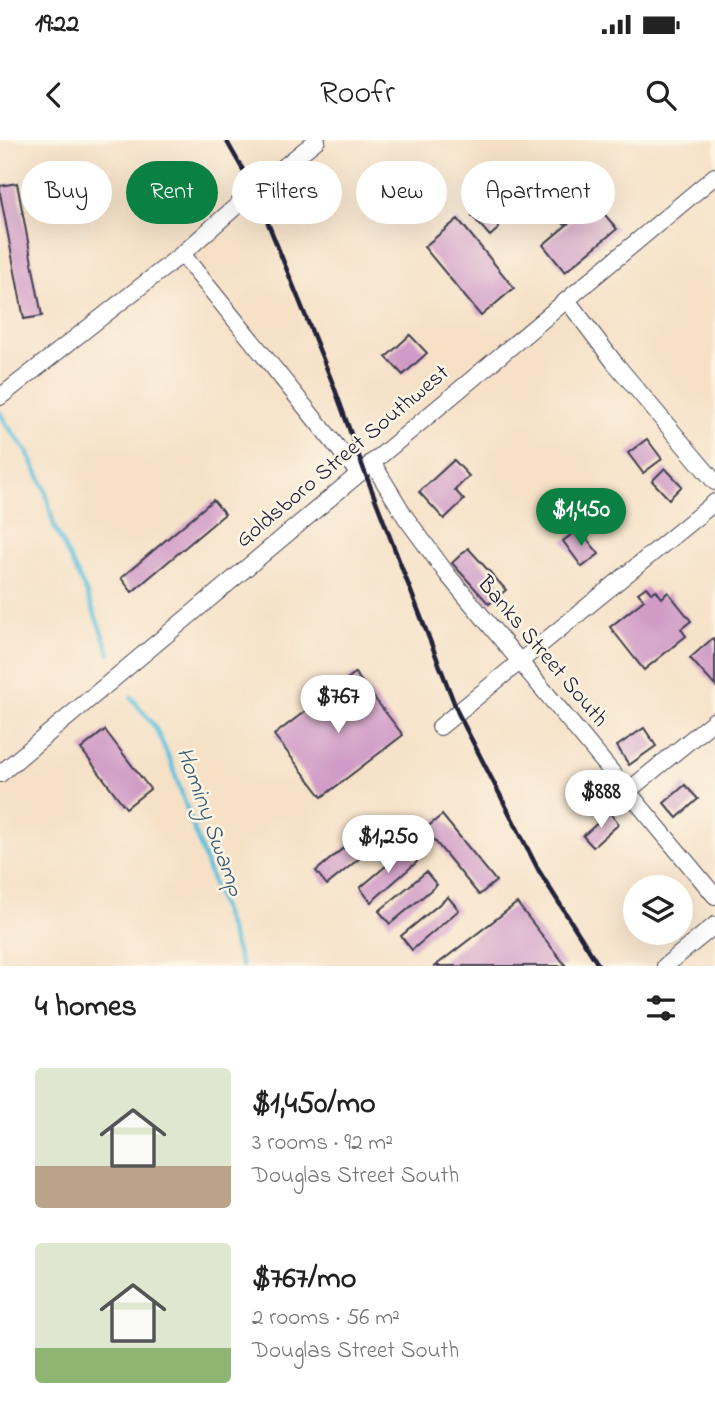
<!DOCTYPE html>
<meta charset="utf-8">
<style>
body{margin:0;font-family:"Indie Flower",sans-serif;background:#f2f2f2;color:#222;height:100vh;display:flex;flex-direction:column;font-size:26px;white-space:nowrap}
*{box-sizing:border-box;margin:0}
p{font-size:23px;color:#767676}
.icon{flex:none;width:38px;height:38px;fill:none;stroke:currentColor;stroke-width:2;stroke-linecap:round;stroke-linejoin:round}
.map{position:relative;height:826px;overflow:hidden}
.panel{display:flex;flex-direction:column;background:#fff;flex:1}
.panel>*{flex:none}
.hud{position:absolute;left:21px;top:21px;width:674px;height:63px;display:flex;gap:14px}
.buttons{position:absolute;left:623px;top:735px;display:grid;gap:14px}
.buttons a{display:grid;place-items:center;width:70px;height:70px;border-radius:50%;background:#fff;box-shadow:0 7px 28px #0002;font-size:35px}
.price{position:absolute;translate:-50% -60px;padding:0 16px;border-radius:24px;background:#fff;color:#222;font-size:23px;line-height:46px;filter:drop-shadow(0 2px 4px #0008)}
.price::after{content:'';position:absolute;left:50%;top:42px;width:21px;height:16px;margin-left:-10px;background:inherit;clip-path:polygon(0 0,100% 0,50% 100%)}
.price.current{background:#0b8043;color:#fff}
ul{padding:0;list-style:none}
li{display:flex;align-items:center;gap:21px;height:175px;padding:0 35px}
li span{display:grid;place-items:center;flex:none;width:196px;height:140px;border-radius:7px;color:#555}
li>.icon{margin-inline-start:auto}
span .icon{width:84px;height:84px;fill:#fffc;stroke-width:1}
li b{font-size:30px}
h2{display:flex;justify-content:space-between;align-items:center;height:84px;padding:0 35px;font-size:30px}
.chip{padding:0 24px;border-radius:32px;background:#fff;box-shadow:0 7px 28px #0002;font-size:24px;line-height:63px}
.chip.current{background:#0b8043;color:#fff}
.status{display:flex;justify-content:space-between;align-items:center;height:49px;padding:0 35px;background:#fff;direction:ltr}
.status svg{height:19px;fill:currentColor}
header{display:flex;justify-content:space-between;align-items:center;height:91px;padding:0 35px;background:#fff;font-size:32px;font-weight:600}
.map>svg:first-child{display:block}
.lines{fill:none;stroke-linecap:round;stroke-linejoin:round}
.stream{stroke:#5fc1dd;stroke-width:4.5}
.building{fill:#d09cc7}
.minor-casing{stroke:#423f50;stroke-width:18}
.minor{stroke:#fff;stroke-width:16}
.rail{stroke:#22223b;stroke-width:4.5}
.labels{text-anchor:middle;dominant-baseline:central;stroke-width:5;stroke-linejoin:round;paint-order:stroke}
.street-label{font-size:23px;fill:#22223b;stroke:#fcf5e5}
.water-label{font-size:24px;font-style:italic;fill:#375a74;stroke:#fcf5e5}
</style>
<div class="status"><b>19:22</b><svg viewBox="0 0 49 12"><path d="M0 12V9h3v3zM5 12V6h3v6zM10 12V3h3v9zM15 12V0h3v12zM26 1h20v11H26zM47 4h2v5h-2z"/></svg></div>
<header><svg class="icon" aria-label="back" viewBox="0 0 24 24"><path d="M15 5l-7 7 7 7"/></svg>Roofr<svg class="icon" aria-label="search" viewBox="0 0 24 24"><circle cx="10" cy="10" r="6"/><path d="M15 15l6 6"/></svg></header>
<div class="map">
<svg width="715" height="826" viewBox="0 0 715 826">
<rect width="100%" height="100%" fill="#fcf5e5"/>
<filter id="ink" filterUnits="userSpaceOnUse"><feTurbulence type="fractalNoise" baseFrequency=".0143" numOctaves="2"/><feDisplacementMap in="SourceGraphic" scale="14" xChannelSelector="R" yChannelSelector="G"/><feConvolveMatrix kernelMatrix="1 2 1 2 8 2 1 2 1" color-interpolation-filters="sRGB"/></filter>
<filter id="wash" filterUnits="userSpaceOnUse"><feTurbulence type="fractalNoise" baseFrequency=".00686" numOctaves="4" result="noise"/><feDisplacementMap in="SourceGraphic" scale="28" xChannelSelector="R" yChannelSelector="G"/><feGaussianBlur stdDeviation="1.57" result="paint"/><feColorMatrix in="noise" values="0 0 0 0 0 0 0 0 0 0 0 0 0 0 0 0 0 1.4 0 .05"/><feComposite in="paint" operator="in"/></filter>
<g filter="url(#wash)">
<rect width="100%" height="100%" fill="#f6e1c7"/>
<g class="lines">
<g class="stream">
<path d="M0,272L6,284L27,311L45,349L54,386L87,454L110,514"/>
<path d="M131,557L155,587L170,620L242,826"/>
</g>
</g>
<g id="blocks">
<g class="building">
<path d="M555,29L586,66L564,84L533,47Z"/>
<path d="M17,43L42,176L24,179L0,53V46Z"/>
<path d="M594,62L617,89L565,132L543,105Z"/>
<path d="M480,69L499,88L490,96L472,76Z"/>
<path d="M458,79L514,148L481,176L424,107Z"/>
<path d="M410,195L427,213L403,235L386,217Z"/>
<path d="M647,299L662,319L643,333L628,313Z"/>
<path d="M454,320L469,336L455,350L464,360L444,379L419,352Z"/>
<path d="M665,328L682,346L669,359L652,341Z"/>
<path d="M213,360L225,374L132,452L121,438Z"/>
<path d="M579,389L599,414L582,427L563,401Z"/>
<path d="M468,408L506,450L489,464L452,423Z"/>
<path d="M646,447L651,453L656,450L662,458L668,452L691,481L681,489L686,496L644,530L610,487L644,460L638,453Z"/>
<path d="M713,498L715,501V546L690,518Z"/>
<path d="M355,533L403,595L322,657L274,595Z"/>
<path d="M644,588L656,606L629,625L617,606Z"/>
<path d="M105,590L150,649L126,668L81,609Z"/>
<path d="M685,645L698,659L677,678L664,663Z"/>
<path d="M610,672L619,684L593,707L583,696Z"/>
<path d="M442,675L496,741L479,755L425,689Z"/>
<path d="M366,689L378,703L327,745L316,731Z"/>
<path d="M406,709L417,722L371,762L360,748Z"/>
<path d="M426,732L437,745L390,784L379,771Z"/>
<path d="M448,757L459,770L412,810L401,796Z"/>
<path d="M517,763L566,826H435Z"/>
</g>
</g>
</g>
<g filter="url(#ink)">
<use href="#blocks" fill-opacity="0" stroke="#423f50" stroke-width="2"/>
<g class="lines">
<defs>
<g id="minor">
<path d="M182,114L359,334"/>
<path d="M567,160L614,222L715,342"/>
<path d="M0,257L182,114L250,54L317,0"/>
<path d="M372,322L406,378L447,434L715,756"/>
<path d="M440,587L715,362"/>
<path d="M0,634L715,36"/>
<path d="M628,651L715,580"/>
<path d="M665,826L715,785"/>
</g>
</defs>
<use href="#minor" class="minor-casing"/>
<use href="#minor" class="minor"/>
<path class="rail" d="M226,0L255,51L333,244L364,330L458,573L539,731L599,826"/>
</g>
</g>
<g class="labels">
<g class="street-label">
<text transform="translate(343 317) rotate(-40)">Goldsboro Street Southwest</text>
<text transform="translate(542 512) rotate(50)">Banks Street South</text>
</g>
<g class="water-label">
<text transform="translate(209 682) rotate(70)">Hominy Swamp</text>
</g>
</g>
</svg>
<div class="buttons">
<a><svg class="icon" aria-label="layers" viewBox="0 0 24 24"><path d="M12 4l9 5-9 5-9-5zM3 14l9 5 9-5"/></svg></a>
</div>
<b class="price current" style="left:581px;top:408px">$1,450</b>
<b class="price" style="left:338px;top:595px">$767</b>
<b class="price" style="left:601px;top:690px">$888</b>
<b class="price" style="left:388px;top:735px">$1,250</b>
<div class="hud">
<a class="chip">Buy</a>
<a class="chip current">Rent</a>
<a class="chip">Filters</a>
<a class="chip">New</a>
<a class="chip">Apartment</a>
</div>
</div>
<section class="panel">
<h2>4 homes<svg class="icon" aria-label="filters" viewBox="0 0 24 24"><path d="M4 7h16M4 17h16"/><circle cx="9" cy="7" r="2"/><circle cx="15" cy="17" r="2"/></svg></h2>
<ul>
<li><span style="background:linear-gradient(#dfe7d0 70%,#b9a48a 0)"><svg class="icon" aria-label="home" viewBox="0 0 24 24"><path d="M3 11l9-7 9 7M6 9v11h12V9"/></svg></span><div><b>$1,450/mo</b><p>3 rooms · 92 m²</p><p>Douglas Street South</p></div></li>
<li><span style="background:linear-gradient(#dfe7d0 75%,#8fb573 0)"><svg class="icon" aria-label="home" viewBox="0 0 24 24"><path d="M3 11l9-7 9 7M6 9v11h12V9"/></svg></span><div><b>$767/mo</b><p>2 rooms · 56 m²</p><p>Douglas Street South</p></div></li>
</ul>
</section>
